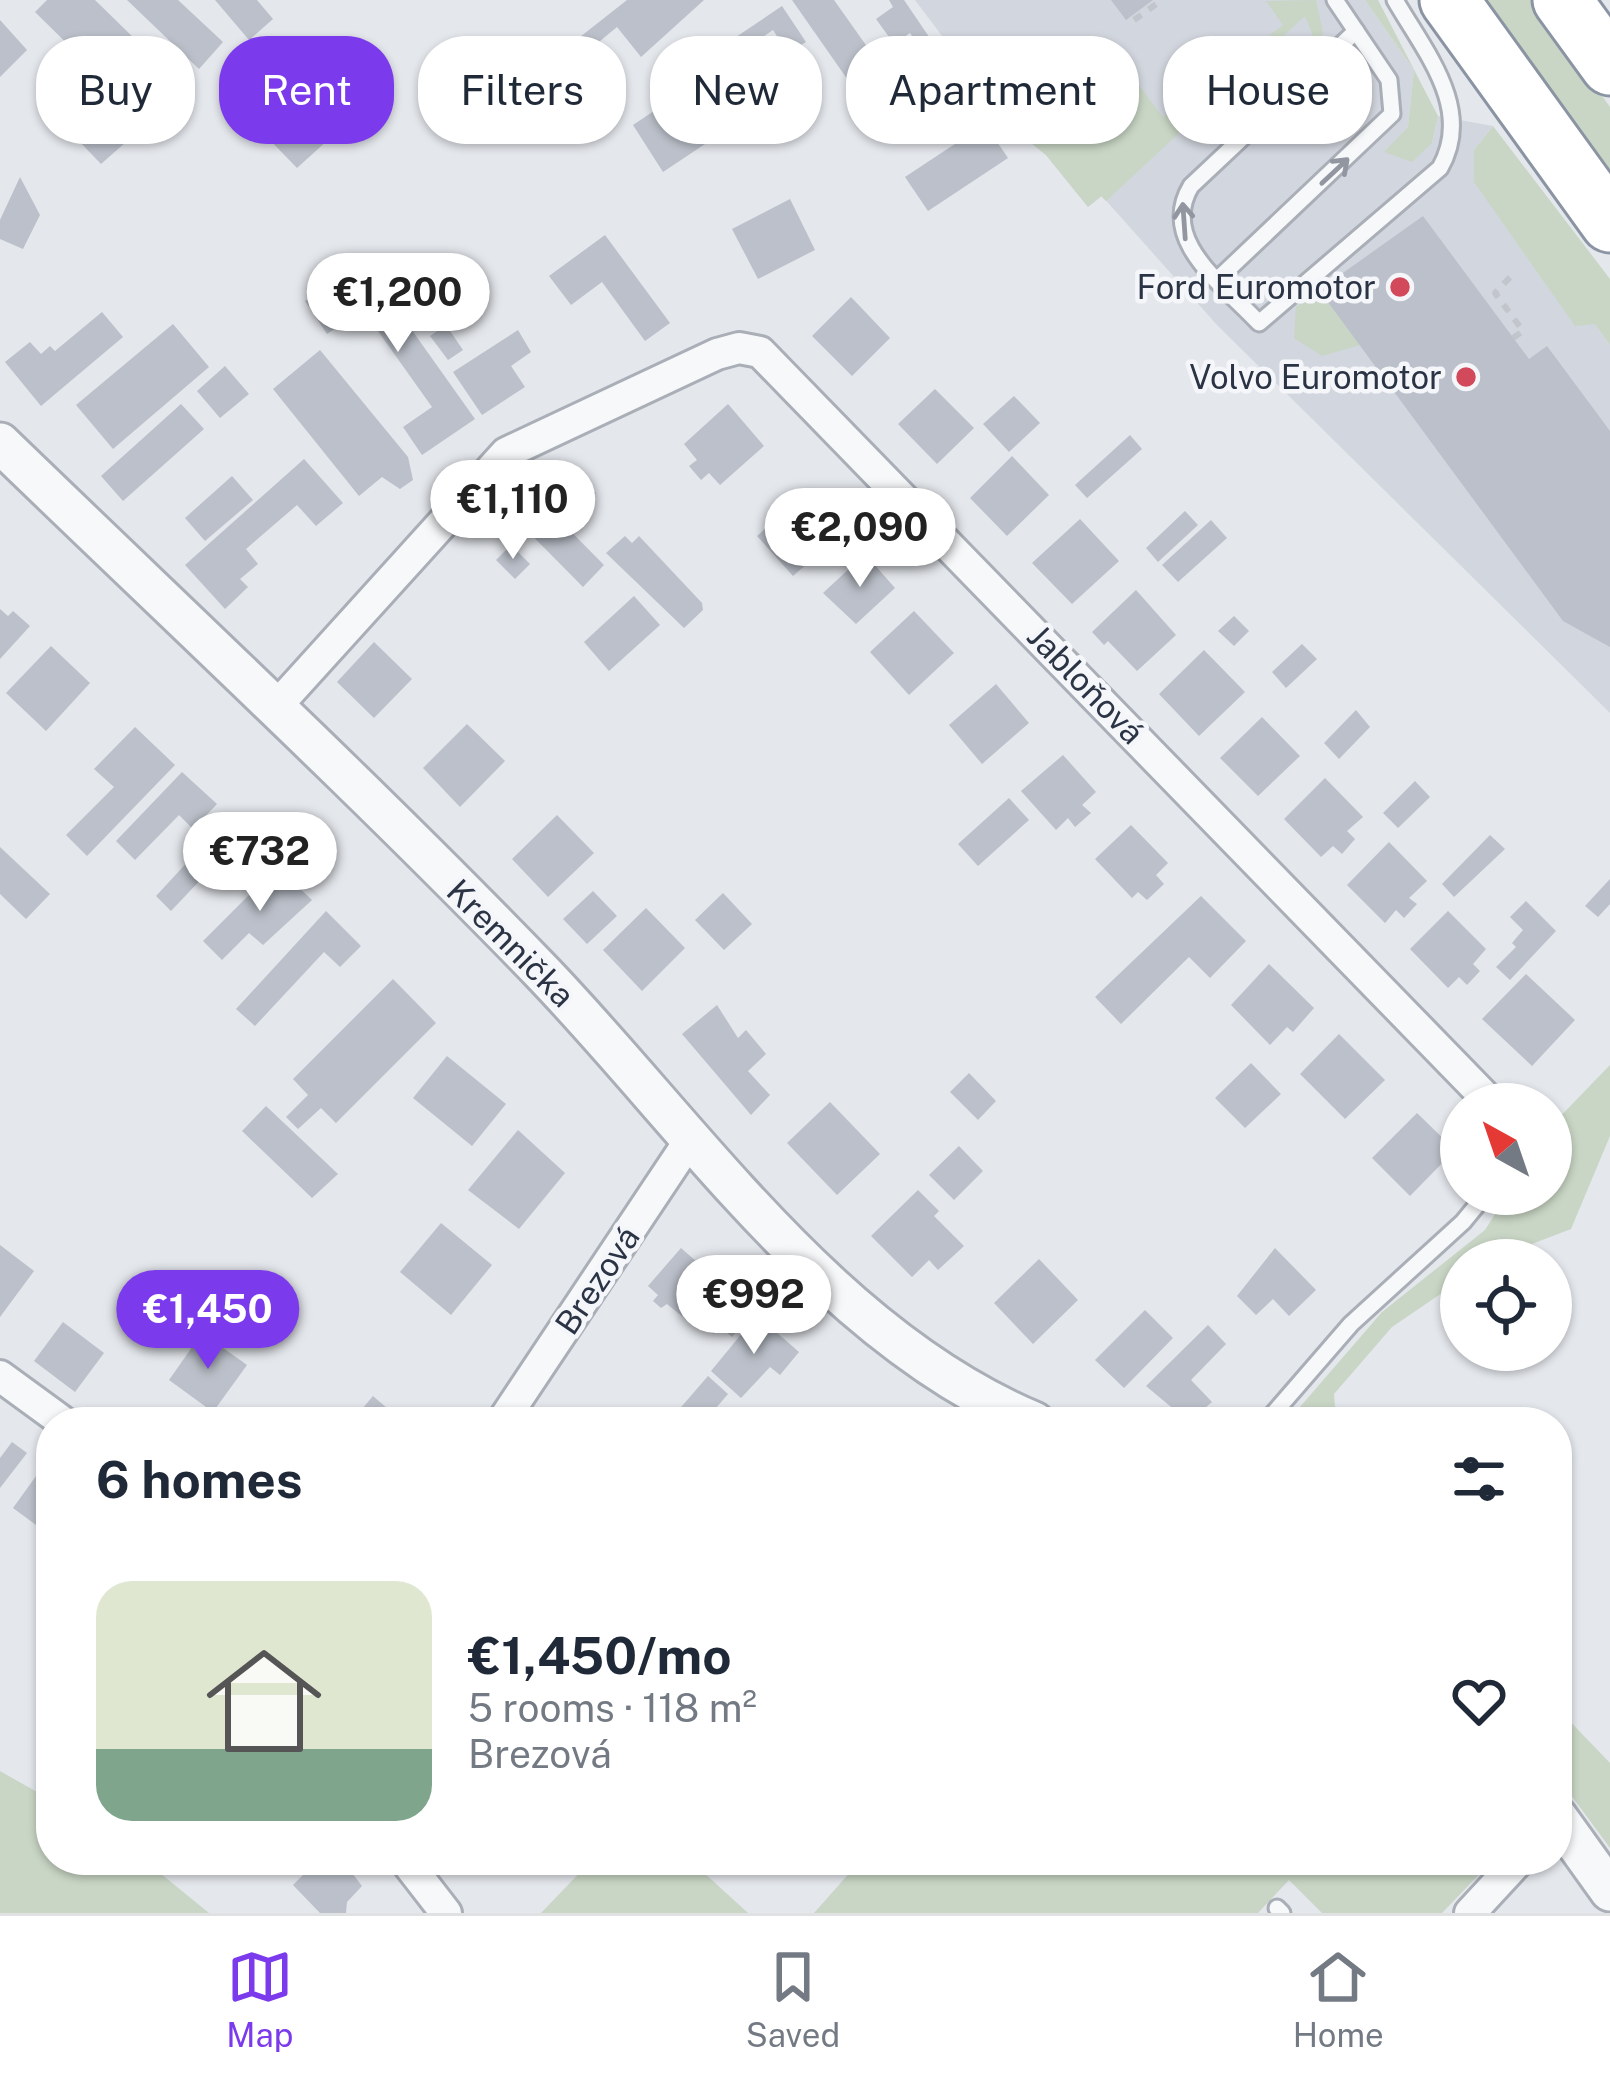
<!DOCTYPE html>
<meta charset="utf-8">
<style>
body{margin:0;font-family:"Public Sans",sans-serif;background:#f6f6f7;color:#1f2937;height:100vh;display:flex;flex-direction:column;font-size:45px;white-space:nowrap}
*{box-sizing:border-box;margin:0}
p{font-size:39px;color:#747a83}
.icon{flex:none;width:66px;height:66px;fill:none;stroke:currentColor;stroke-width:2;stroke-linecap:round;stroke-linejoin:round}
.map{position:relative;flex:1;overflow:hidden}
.sheet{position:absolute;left:36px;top:1407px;width:1536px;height:468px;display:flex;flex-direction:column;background:#fff;border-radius:48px;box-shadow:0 3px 9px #0004}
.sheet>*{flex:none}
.banner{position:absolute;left:36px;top:36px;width:1539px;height:108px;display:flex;gap:24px}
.needle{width:78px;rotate:320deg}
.fabs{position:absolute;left:1440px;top:1083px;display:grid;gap:24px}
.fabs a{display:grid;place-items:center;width:132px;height:132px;border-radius:50%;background:#fff;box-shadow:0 3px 9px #0004;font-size:60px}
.price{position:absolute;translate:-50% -102px;padding:0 27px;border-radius:42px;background:#fff;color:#222;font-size:39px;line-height:78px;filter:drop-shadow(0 3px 6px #0008)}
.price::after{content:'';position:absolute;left:50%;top:72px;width:36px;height:27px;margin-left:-18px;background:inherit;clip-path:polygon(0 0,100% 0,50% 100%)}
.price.current{background:#7c3aed;color:#fff}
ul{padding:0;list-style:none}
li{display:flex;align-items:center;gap:36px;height:300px;padding:0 60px}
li+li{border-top:3px solid #e0e1e3}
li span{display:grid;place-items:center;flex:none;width:336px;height:240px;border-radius:36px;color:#555}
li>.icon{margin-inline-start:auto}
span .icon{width:144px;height:144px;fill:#fffc;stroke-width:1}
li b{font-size:51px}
h2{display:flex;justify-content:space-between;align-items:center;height:144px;padding:0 60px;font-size:51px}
.tag{padding:0 42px;border-radius:48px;background:#fff;box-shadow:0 3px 9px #0004;font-size:42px;line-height:108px}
.tag.current{background:#7c3aed;color:#fff}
.tabs{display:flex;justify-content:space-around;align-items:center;height:168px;border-top:3px solid #e0e1e3;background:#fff;font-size:33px;color:#747a83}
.tabs a{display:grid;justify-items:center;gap:6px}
.tabs .current{color:#7c3aed}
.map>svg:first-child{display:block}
.built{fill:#d2d6de}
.green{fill:#c9d6c5}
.building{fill:#bbc0ca}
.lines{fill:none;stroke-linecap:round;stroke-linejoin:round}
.service-casing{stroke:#a9aeb7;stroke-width:21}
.minor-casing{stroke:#a9aeb7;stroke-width:36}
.tertiary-casing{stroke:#a9aeb7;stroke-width:45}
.motorway-casing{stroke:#8b94a3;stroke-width:63}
.path{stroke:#c2c5cb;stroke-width:6;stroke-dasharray:9 9;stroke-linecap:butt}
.service{stroke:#f7f8fa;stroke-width:15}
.minor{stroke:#f7f8fa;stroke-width:30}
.tertiary{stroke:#f7f8fa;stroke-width:39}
.motorway{stroke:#fff;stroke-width:57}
.oneway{stroke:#9196a0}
.poi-dot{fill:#d1495b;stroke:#f4f6f9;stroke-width:4.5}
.labels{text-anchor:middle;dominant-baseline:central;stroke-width:9;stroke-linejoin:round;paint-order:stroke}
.poi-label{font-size:33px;fill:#2b3445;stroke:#f4f6f9;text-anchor:end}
.street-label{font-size:33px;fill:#2b3445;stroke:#f4f6f9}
</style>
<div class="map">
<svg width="1610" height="1913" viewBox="0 0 1610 1913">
<rect width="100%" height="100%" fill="#e4e7ec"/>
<path class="built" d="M915,0H1365L1414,70L1408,127L1385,152L1432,143L1438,116L1493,126L1474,150L1610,345V713L1217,325L1102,196L1088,207L1046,155L1009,125Z"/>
<g class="green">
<path d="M1316,0L1323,33L1316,44L1305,16L1106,201L1101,196L1088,207L1046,155L1009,125L1073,76L1060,59L1134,79L1163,117L1283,25L1266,1Z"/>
<path d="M1365,0H1378L1438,116L1432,143L1412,162L1384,152L1408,127L1414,70Z"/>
<path d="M1476,0H1533L1610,107V188Z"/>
<path d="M1493,126L1610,279V345L1595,324L1575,326L1474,182V150Z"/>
<path d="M1319,290L1360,345L1322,356L1294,338L1296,307Z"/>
<path d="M1610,1065V1136L1571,1229L1490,1260H1461V1280L1392,1327L1334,1394L1336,1422H1287L1382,1312L1485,1230L1508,1194H1551V1126Z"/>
<path d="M1557,1708L1610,1763V1848L1557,1776Z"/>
<path d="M0,1771L51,1800V1860H144L209,1913H0Z"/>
<path d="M592,1860H690L748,1913H541Z"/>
<path d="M861,1860H1493L1442,1913H1322L1289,1880L1258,1913H814Z"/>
</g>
<g class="building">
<path d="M47,0H95L139,43L104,80L35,12Z"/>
<path d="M127,0H178L223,42L199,69Z"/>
<path d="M215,0H257L273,19L249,40Z"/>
<path d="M627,0H704L641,57L617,27L600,41L618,64L577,97L566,48Z"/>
<path d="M792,0H834L902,96L873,116Z"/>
<path d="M889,0H904L940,53L929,61L910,33L894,44L876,19L893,7Z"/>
<path d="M1111,0H1153L1126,20Z"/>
<path d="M782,6L806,42L788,53L773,30L744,50L736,37Z"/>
<path d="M0,20L27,50L0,77Z"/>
<path d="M326,50L349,78L314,109L288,80Z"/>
<path d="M681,93L705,121L697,126L708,142L663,172L633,125Z"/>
<path d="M114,113L134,135L101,164L79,141Z"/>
<path d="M309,115L329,139L297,168L263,133L282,116L292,129Z"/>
<path d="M985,124L1008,158L928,211L905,177Z"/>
<path d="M20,177L40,215L23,249L0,239V220Z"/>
<path d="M790,199L815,250L758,279L732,229Z"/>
<path d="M1423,216L1529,359L1547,346L1610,431V647L1563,621L1319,290Z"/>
<path d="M605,235L670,323L645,341L602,282L571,305L549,276Z"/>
<path d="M367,267L475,419L422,455L403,427L432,407L363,310L327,334L305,301L314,294L318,300Z"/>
<path d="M851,297L890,338L852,376L812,336Z"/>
<path d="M102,312L123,337L41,406L5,362L30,342L41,354L50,346L55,351Z"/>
<path d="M173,324L209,367L113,449L76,405Z"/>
<path d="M446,325L463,350L448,360L430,336Z"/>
<path d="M518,330L531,352L511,366L525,387L482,415L453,372Z"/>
<path d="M320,350L408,457L413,480L400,489L382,477L359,496L273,389Z"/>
<path d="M225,366L249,394L220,418L197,391Z"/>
<path d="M935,389L974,428L937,464L898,424Z"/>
<path d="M1014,396L1040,423L1009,452L983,424Z"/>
<path d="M181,404L204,429L123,501L101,476Z"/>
<path d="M728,404L764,446L720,485L709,473L701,480L689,466L697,460L684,444Z"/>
<path d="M1130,435L1142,449L1087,498L1075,485Z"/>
<path d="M1012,456L1049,495L1007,536L970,498Z"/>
<path d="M304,459L343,503L316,526L297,505L246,549L258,564L240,579L248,587L225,609L185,565Z"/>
<path d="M571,469L596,493L572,516L548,492Z"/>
<path d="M512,472L604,565L583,587L490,493Z"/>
<path d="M232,476L253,500L205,541L185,518Z"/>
<path d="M805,493L839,536L793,576L757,536Z"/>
<path d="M1185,511L1198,525L1158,562L1146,548Z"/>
<path d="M1080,519L1119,561L1072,604L1032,563Z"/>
<path d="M1211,520L1227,538L1178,582L1162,565Z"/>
<path d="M625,536L632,543L639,536L702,603L703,610L684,628L606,553Z"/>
<path d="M511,545L530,564L515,579L496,560Z"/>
<path d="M865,554L895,588L856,624L823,593Z"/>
<path d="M1136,590L1176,635L1137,671L1108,641L1104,645L1092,632Z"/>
<path d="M634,596L660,625L609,671L584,642Z"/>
<path d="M0,609L8,616L13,611L30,626L0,659Z"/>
<path d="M914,611L954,653L909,695L870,652Z"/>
<path d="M1234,616L1249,631L1234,646L1218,631Z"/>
<path d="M374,642L412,679L374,718L337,682Z"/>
<path d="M1302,644L1317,659L1286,688L1272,672Z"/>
<path d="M51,646L90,683L46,731L6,693Z"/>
<path d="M1204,650L1245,692L1199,736L1159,694Z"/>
<path d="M996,684L1029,723L982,764L949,725Z"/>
<path d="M1356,710L1370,727L1339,759L1324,743Z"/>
<path d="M1262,717L1300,756L1258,796L1220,758Z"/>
<path d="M467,724L505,761L460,807L423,768Z"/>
<path d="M135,727L175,765L87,856L66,835L114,787L94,769Z"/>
<path d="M1063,755L1096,792L1082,805L1091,813L1075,827L1068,818L1056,830L1021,791Z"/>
<path d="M182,772L217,804L193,829L179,815L135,860L116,841Z"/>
<path d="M1325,778L1363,817L1347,831L1355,839L1342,854L1333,846L1321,857L1284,819Z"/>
<path d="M1415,781L1430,797L1398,828L1383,813Z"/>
<path d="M1009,798L1029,820L978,866L958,844Z"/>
<path d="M557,815L594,853L548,897L512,859Z"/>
<path d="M228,818L261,852L241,871L224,855L171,911L156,896Z"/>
<path d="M1131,825L1168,863L1156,875L1164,884L1147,900L1138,892L1132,898L1095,859Z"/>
<path d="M1490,835L1505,849L1454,897L1442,884Z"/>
<path d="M1389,842L1427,881L1409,898L1417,904L1404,918L1396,910L1385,923L1347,885Z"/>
<path d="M0,847L50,894L26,919L0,894Z"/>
<path d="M277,867L312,900L263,945L249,933L222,960L203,941Z"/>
<path d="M1610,879V904L1598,917L1585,906Z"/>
<path d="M593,891L617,916L587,944L563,919Z"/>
<path d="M723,893L752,924L724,950L695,920Z"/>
<path d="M1201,896L1246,941L1210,978L1189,957L1121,1024L1095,997Z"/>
<path d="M1526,901L1556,931L1510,980L1496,967L1516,947L1512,943L1523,930L1510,917Z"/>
<path d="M646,908L685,948L642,991L603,950Z"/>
<path d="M326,911L361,946L340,967L324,952L255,1026L236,1009Z"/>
<path d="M1448,911L1486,949L1473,964L1480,971L1467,985L1459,977L1448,988L1410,949Z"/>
<path d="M1269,964L1314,1008L1293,1032L1287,1027L1270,1045L1231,1005Z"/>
<path d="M1526,974L1575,1020L1532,1066L1482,1019Z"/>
<path d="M393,979L436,1023L336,1123L321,1108L298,1129L286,1117L308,1095L293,1079Z"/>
<path d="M717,1005L738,1038L746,1030L766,1054L748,1071L770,1095L751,1115L682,1034Z"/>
<path d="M1339,1034L1385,1080L1345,1119L1300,1074Z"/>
<path d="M447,1056L506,1104L472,1146L413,1098Z"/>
<path d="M1251,1063L1281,1094L1245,1128L1215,1098Z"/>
<path d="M969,1073L996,1101L978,1120L950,1092Z"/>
<path d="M830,1102L880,1154L837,1195L787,1143Z"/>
<path d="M266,1106L338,1174L312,1198L242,1131Z"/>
<path d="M1417,1113L1455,1150L1410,1196L1372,1158Z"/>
<path d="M518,1130L565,1173L519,1229L468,1190Z"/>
<path d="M959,1146L983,1171L954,1200L929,1175Z"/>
<path d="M918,1190L939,1211L934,1216L964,1246L938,1270L929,1260L912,1277L871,1236Z"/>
<path d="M441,1223L492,1265L451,1315L400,1272Z"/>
<path d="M0,1245L34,1271L0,1317Z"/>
<path d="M681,1248L754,1312L732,1337L720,1327L714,1334L694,1316L689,1322L667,1304L661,1308L653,1301L658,1295L648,1286Z"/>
<path d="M1275,1248L1316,1290L1289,1316L1273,1299L1256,1315L1237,1296Z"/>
<path d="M1039,1259L1078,1300L1033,1344L994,1303Z"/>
<path d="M1145,1310L1173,1338L1124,1388L1095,1360Z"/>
<path d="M757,1315L799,1352L780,1375L770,1367L741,1398L711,1371Z"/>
<path d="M63,1322L104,1353L75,1392L34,1361Z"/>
<path d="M1208,1325L1226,1344L1191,1380L1212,1402L1189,1422L1146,1386Z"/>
<path d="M202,1333L247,1365L213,1412L169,1380Z"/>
<path d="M708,1376L728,1394L704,1422H687L676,1413Z"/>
<path d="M373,1396L403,1422H351Z"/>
<path d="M12,1442L27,1453L0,1488V1458Z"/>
<path d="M44,1465L51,1470V1536L13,1508Z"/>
<path d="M318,1860H342L362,1886L347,1902L346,1913H320L293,1885Z"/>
</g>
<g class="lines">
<defs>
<g id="service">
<path d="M1356,31L1191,186C1158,241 1224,285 1259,323L1440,168C1474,109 1425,52 1395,0"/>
<path d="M1218,279L1392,114L1389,80L1335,0"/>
<path d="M1266,1422L1351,1324L1463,1222L1486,1194"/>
<path d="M1277,1908L1282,1913"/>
</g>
<g id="minor">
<path d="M274,709L506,453L717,354L739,348L760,352L1492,1104"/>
<path d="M0,1376L63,1422"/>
<path d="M502,1422L692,1137"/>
<path d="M405,1860L446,1913"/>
<path d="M1470,1913L1519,1860"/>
</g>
<g id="tertiary">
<path d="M0,443C181,618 366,790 541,971C691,1127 830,1337 1034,1422"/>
<path d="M1557,1817L1610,1891"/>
</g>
<g id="motorway">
<path d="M1449,0L1610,223"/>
<path d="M1562,0L1610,66"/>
</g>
</defs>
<use href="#service" class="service-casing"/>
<use href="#minor" class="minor-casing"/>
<use href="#tertiary" class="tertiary-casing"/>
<use href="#motorway" class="motorway-casing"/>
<g class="path">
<path d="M1134,20L1162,0"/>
<path d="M1513,338L1523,331L1495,293L1516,271"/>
</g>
<use href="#service" class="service"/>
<use href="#minor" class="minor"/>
<use href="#tertiary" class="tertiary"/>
<use href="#motorway" class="motorway"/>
</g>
<defs><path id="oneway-shaft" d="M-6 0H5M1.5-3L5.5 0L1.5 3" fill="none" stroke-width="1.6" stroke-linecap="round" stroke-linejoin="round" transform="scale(3)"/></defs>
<g class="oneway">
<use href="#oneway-shaft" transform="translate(1335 171) rotate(-43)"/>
<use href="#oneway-shaft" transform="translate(1184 221) rotate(-94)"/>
</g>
<g class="poi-dot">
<circle cx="1400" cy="287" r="12"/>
<circle cx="1466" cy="377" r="12"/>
</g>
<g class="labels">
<g class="poi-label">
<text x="1376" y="287">Ford Euromotor</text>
<text x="1442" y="377">Volvo Euromotor</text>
</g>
<g class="street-label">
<text transform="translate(1086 684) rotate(46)">Jabloňová</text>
<text transform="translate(511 943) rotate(45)">Kremnička</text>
<text transform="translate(597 1280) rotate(-56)">Brezová</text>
</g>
</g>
</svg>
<div class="fabs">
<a><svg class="needle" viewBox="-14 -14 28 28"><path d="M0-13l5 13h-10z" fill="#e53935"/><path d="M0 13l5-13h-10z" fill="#747a83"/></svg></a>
<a><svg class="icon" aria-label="locate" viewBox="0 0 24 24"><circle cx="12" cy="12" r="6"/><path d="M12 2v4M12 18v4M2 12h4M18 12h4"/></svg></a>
</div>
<b class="price" style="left:398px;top:355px">€1,200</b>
<b class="price" style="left:513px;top:562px">€1,110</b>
<b class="price" style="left:860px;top:590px">€2,090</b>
<b class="price" style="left:260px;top:914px">€732</b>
<b class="price" style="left:754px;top:1357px">€992</b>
<b class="price current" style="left:208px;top:1372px">€1,450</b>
<div class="banner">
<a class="tag">Buy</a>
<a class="tag current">Rent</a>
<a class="tag">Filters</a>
<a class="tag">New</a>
<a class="tag">Apartment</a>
<a class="tag">House</a>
</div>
<section class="sheet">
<h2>6 homes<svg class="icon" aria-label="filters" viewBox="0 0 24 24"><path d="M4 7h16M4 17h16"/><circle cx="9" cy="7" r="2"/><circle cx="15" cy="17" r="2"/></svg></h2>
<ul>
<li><span style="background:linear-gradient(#dfe7d0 70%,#7fa58c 0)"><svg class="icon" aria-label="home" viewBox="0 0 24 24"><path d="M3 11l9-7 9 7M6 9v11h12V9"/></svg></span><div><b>€1,450/mo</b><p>5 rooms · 118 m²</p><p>Brezová</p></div><svg class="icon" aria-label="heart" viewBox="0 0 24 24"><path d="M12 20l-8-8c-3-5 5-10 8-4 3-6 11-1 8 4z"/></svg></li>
</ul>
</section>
</div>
<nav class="tabs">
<a class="current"><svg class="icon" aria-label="map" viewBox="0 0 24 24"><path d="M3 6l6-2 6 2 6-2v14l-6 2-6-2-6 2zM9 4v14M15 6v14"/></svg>Map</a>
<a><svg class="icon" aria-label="saved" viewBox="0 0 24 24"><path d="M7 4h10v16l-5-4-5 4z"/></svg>Saved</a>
<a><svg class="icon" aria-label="home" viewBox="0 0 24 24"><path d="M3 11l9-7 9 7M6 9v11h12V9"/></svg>Home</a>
</nav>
